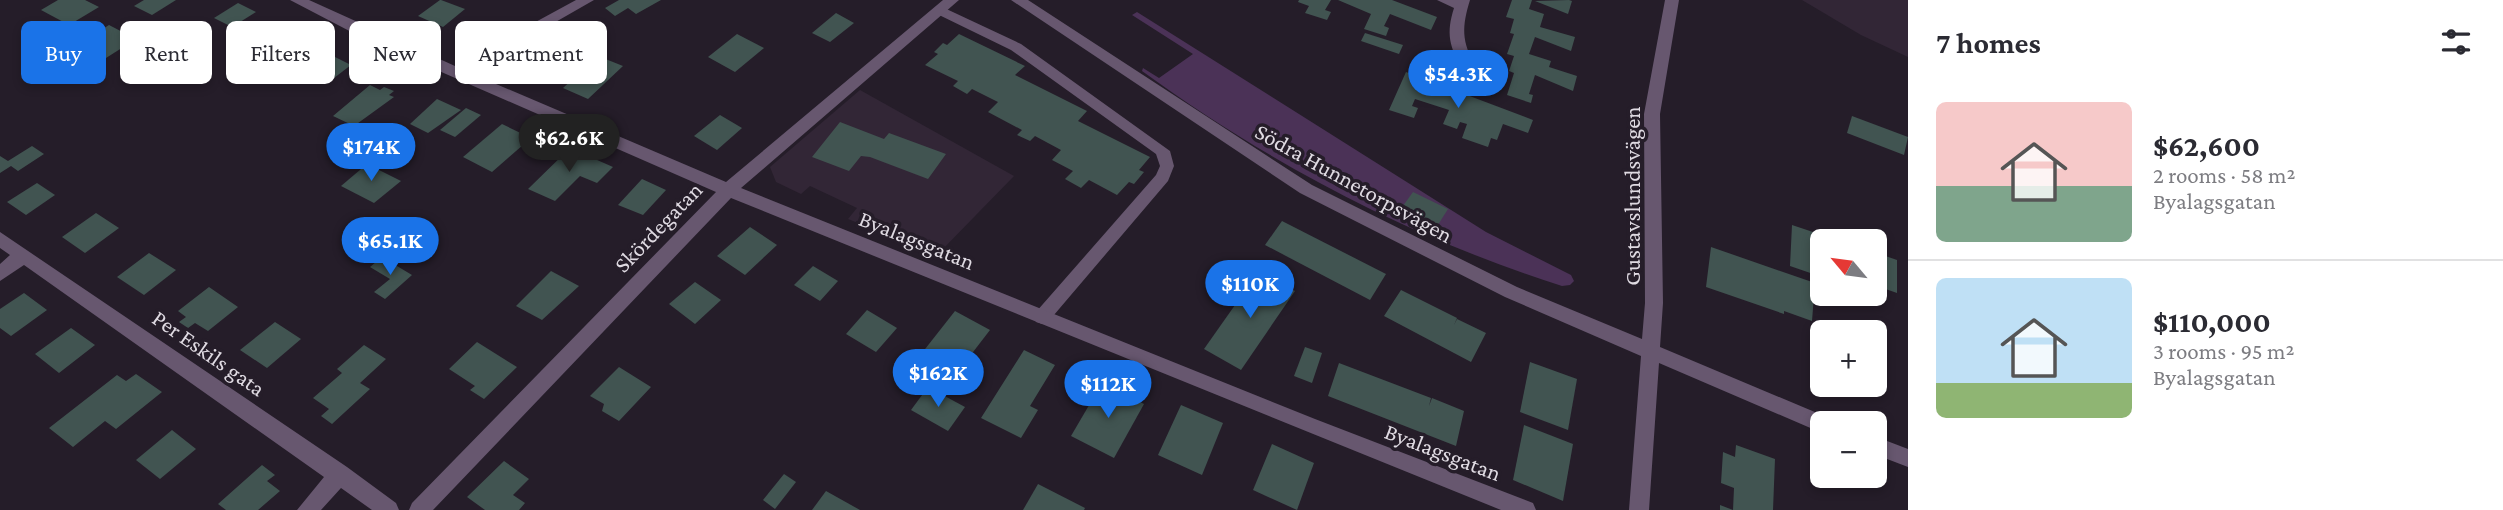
<!DOCTYPE html>
<meta charset="utf-8">
<style>
body{margin:0;font-family:"Crimson Pro",serif;background:#f7f7f7;color:#2b2b33;height:100vh;display:flex;flex-direction:column;font-size:26px;white-space:nowrap}
*{box-sizing:border-box;margin:0}
p{font-size:23px;color:#7c7c81}
.icon{flex:none;width:38px;height:38px;fill:none;stroke:currentColor;stroke-width:2;stroke-linecap:round;stroke-linejoin:round}
.map{position:relative;flex:1;overflow:hidden}
.drawer{display:flex;flex-direction:column;background:#fff;width:595px}
.drawer>*{flex:none}
.guide{position:absolute;left:21px;top:21px;width:665px;height:63px;display:flex;gap:14px}
.needle{width:46px;rotate:299deg}
.fabs{position:absolute;left:1810px;top:229px;display:grid;gap:14px}
.fabs a{display:grid;place-items:center;width:77px;height:77px;border-radius:10px;background:#fff;box-shadow:0 4px 10px #0003;font-size:35px}
.price{position:absolute;translate:-50% -60px;padding:0 16px;border-radius:24px;background:#1a73e8;color:#fff;font-size:23px;line-height:46px;filter:drop-shadow(0 2px 4px #0008)}
.price::after{content:'';position:absolute;left:50%;top:42px;width:21px;height:16px;margin-left:-10px;background:inherit;clip-path:polygon(0 0,100% 0,50% 100%)}
.price.on{background:#222;color:#fff}
ul{padding:0;list-style:none}
li{display:flex;align-items:center;gap:21px;height:175px;padding:0 28px}
li+li{border-top:2px solid #e1e1e2}
li span{display:grid;place-items:center;flex:none;width:196px;height:140px;border-radius:10px;color:#555}
li>.icon{margin-inline-start:auto}
span .icon{width:84px;height:84px;fill:#fffc;stroke-width:1}
li b{font-size:30px}
h2{display:flex;justify-content:space-between;align-items:center;height:84px;padding:0 28px;font-size:30px}
.chip{padding:0 24px;border-radius:10px;background:#fff;box-shadow:0 4px 10px #0003;font-size:24px;line-height:63px}
.chip.on{background:#1a73e8;color:#fff}
main{display:flex;flex:1;min-height:0}
.map>svg:first-child{display:block}
.built{fill:#322636}
.green{fill:#4b3257}
.building{fill:#415451}
.lines{fill:none;stroke-linecap:round;stroke-linejoin:round}
.service{fill:#67576f;fill-rule:evenodd}
.minor{fill:#67576f;fill-rule:evenodd}
.tertiary{fill:#67576f;fill-rule:evenodd}
.labels{text-anchor:middle;dominant-baseline:central;stroke-width:7;stroke-linejoin:round;paint-order:stroke}
.street-label{font-size:23px;fill:#dfdae2;stroke:#251d29}
</style>
<main>
<div class="map">
<svg width="1908" height="510" viewBox="0 0 1908 510">
<rect width="100%" height="100%" fill="#251d29"/>
<g class="built">
<path d="M1802,0H1908V57L1861,35Z"/>
<path d="M860,90L1014,176L937,255L848,219L857,208L810,186L801,194L776,182L770,167Z"/>
</g>
<path class="green" d="M1137,12L1486,232L1571,275L1574,281L1570,285L1562,286C1411,238 1270,164 1142,71L1143,68L1159,78L1193,54L1132,15Z"/>
<g class="building">
<path d="M58,0H85L99,7L69,25L41,10Z"/>
<path d="M144,0H176L152,15L134,6Z"/>
<path d="M440,0H441L465,9L443,27L418,16Z"/>
<path d="M619,0H661L636,14L628,8L615,16L605,8Z"/>
<path d="M1299,0H1331L1325,10L1331,12L1327,20L1305,13L1309,6L1298,2Z"/>
<path d="M1338,0H1392L1437,17L1431,30L1390,14L1384,26L1389,28L1386,36L1364,29L1371,14Z"/>
<path d="M1512,0H1532L1529,9L1544,14L1540,27L1575,37L1571,51L1535,37L1529,54L1551,61L1549,67L1577,76L1573,91L1535,75L1529,94L1533,95L1531,103L1507,95L1514,73L1509,71L1514,56L1507,54L1514,34L1510,33L1514,19L1506,17Z"/>
<path d="M1535,1L1569,0L1572,1L1568,14Z"/>
<path d="M238,3L256,12L232,27L214,18Z"/>
<path d="M836,13L854,23L830,42L812,33Z"/>
<path d="M109,25L136,39L106,58L79,44Z"/>
<path d="M280,28L297,37L273,53L281,57L263,70L234,55Z"/>
<path d="M1365,33L1403,45L1399,54L1361,41Z"/>
<path d="M737,34L764,48L735,72L708,57Z"/>
<path d="M959,34L1025,66L1015,75L1087,111L1078,121L1150,157L1139,170L1144,172L1134,184L1129,182L1117,195L1089,180L1081,188L1065,179L1073,171L1052,160L1061,150L1035,136L1030,141L1017,135L1022,130L988,112L998,102L972,89L967,94L953,86L958,81L925,65L938,54L934,52L943,43L947,45Z"/>
<path d="M540,44L557,51L548,59L555,63L538,78L513,67Z"/>
<path d="M331,55L351,65L334,78L313,68Z"/>
<path d="M598,56L623,66L588,99L563,88Z"/>
<path d="M1406,72L1533,120L1528,133L1503,124L1497,140L1491,138L1488,147L1462,138L1467,124L1460,122L1457,129L1443,124L1449,110L1415,99L1412,106L1418,108L1414,118L1389,110Z"/>
<path d="M370,85L380,90L384,87L394,91L389,95L394,97L354,126L333,116Z"/>
<path d="M437,99L461,110L428,133L410,124Z"/>
<path d="M466,108L481,115L455,137L440,130Z"/>
<path d="M720,115L742,128L717,150L694,136Z"/>
<path d="M1852,116L1908,137L1904,155L1847,133Z"/>
<path d="M840,122L884,139L889,133L946,154L928,179L870,157L861,156L849,171L812,157Z"/>
<path d="M502,124L531,138L492,172L463,157Z"/>
<path d="M32,146L44,154L18,171L11,166L0,173V156L8,161Z"/>
<path d="M570,148L613,167L597,183L580,176L555,201L528,189Z"/>
<path d="M367,164L401,181L374,203L341,186Z"/>
<path d="M642,179L666,190L643,215L618,205Z"/>
<path d="M37,183L55,195L26,215L7,202Z"/>
<path d="M1413,192L1448,209L1436,228L1400,210Z"/>
<path d="M96,213L119,228L85,253L62,237Z"/>
<path d="M1282,221L1386,274L1370,300L1265,245Z"/>
<path d="M1792,225L1840,241L1822,242V277L1790,266Z"/>
<path d="M750,227L777,245L745,275L717,256Z"/>
<path d="M1711,247L1815,283L1812,321L1784,311V314L1706,287Z"/>
<path d="M1874,252L1897,260V293L1874,285Z"/>
<path d="M149,253L176,270L144,295L117,277Z"/>
<path d="M382,257L412,275L385,299L374,292L390,279L370,267Z"/>
<path d="M813,266L838,281L820,301L794,285Z"/>
<path d="M551,271L579,286L542,320L516,306Z"/>
<path d="M1259,271L1295,291L1241,370L1204,349Z"/>
<path d="M695,282L721,300L695,324L669,304Z"/>
<path d="M209,287L238,307L208,331L195,323L188,328L179,322L186,317L178,311Z"/>
<path d="M1401,290L1457,318L1454,325L1457,319L1486,333L1471,362L1384,316Z"/>
<path d="M24,293L47,310L11,336L0,328V309Z"/>
<path d="M867,310L897,328L876,352L846,334Z"/>
<path d="M955,311L990,330L953,378L918,358Z"/>
<path d="M275,322L301,339L267,368L240,350Z"/>
<path d="M71,328L95,345L59,373L35,354Z"/>
<path d="M477,342L517,367L484,399L470,390L475,386L449,369Z"/>
<path d="M364,345L386,359L360,383L370,389L332,424L321,416L329,409L313,398L342,373L337,369Z"/>
<path d="M1305,347L1322,353L1312,383L1294,376Z"/>
<path d="M1024,350L1055,365L1030,406L1038,410L1021,438L981,418Z"/>
<path d="M1530,362L1577,379L1568,430L1520,412Z"/>
<path d="M1339,363L1431,398L1429,406L1432,398L1464,411L1456,446L1328,396Z"/>
<path d="M619,367L651,387L619,421L602,411L604,404L590,396Z"/>
<path d="M136,374L162,392L116,429L105,421L73,447L49,428L117,375L126,381Z"/>
<path d="M1102,383L1144,404L1114,458L1071,436Z"/>
<path d="M928,387L965,407L948,431L911,410Z"/>
<path d="M1181,405L1223,423L1202,475L1158,455Z"/>
<path d="M1524,425L1573,444L1563,501L1513,480Z"/>
<path d="M172,430L196,449L160,479L136,460Z"/>
<path d="M1272,444L1314,463L1297,510L1253,490Z"/>
<path d="M1736,445L1775,459L1773,510H1720V505L1733,510L1734,488L1721,483L1723,452L1735,457Z"/>
<path d="M504,461L529,479L513,495L525,503L519,510H485L467,497Z"/>
<path d="M262,465L275,475L267,481L280,491L258,510H226L218,504Z"/>
<path d="M784,474L796,482L775,509L763,500Z"/>
<path d="M1038,484L1085,508L1084,510H1023Z"/>
<path d="M826,491L860,510H812Z"/>
</g>
<g class="lines">
<path class="service" d="M940,6L1021,44L1170,151L1174,166L1168,181L1048,322L1042,324L1036,322L1034,317L1036,312L1156,175L1160,166L1156,154L1011,50L935,13L934,10Z"/>
<g class="minor">
<path d="M290,0H309L455,66L576,0H594L468,72L726,182L943,0H959L741,188L1315,419L1533,503L1536,510H1501L731,198L433,510H409L412,503L716,192L359,36Z"/>
<path d="M1437,0H1470C1462,26 1461,42 1476,66L1473,70H1463C1449,47 1446,33 1454,8Z"/>
<path d="M0,232L347,467L396,503L399,510H372L341,488L321,510H297L324,477L24,265L0,281V264L10,255L0,248Z"/>
</g>
<g class="tertiary">
<path d="M1011,0H1028L1312,185L1517,287L1642,339L1645,303L1644,114L1665,0H1679L1660,114L1663,303L1660,347L1829,418L1832,424H1822V433L1659,363L1649,510H1629L1641,356L1505,297L1300,193Z"/>
<path d="M1874,436L1908,449V467L1874,454Z"/>
</g>
</g>
<g class="labels">
<g class="street-label">
<text transform="translate(1354 183) rotate(29)">Södra Hunnetorpsvägen</text>
<text transform="translate(1632 196) rotate(-90)">Gustavslundsvägen</text>
<text transform="translate(658 227) rotate(-46)">Skördegatan</text>
<text transform="translate(917 240) rotate(22)">Byalagsgatan</text>
<text transform="translate(209 353) rotate(35)">Per Eskils gata</text>
<text transform="translate(1443 452) rotate(21)">Byalagsgatan</text>
</g>
</g>
</svg>
<div class="fabs">
<a><svg class="needle" viewBox="-14 -14 28 28"><path d="M0-13l5 13h-10z" fill="#e53935"/><path d="M0 13l5-13h-10z" fill="#7c7c81"/></svg></a>
<a>+</a>
<a>−</a>
</div>
<b class="price" style="left:1458px;top:110px">$54.3K</b>
<b class="price on" style="left:569px;top:174px">$62.6K</b>
<b class="price" style="left:371px;top:183px">$174K</b>
<b class="price" style="left:390px;top:277px">$65.1K</b>
<b class="price" style="left:1250px;top:320px">$110K</b>
<b class="price" style="left:938px;top:409px">$162K</b>
<b class="price" style="left:1108px;top:420px">$112K</b>
<div class="guide">
<a class="chip on">Buy</a>
<a class="chip">Rent</a>
<a class="chip">Filters</a>
<a class="chip">New</a>
<a class="chip">Apartment</a>
</div>
</div>
<section class="drawer">
<h2>7 homes<svg class="icon" aria-label="filters" viewBox="0 0 24 24"><path d="M4 7h16M4 17h16"/><circle cx="9" cy="7" r="2"/><circle cx="15" cy="17" r="2"/></svg></h2>
<ul>
<li><span style="background:linear-gradient(#f6c9c9 60%,#7fa58c 0)"><svg class="icon" aria-label="home" viewBox="0 0 24 24"><path d="M3 11l9-7 9 7M6 9v11h12V9"/></svg></span><div><b>$62,600</b><p>2 rooms · 58 m²</p><p>Byalagsgatan</p></div></li>
<li><span style="background:linear-gradient(#bfe0f5 75%,#8fb573 0)"><svg class="icon" aria-label="home" viewBox="0 0 24 24"><path d="M3 11l9-7 9 7M6 9v11h12V9"/></svg></span><div><b>$110,000</b><p>3 rooms · 95 m²</p><p>Byalagsgatan</p></div></li>
</ul>
</section>
</main>
